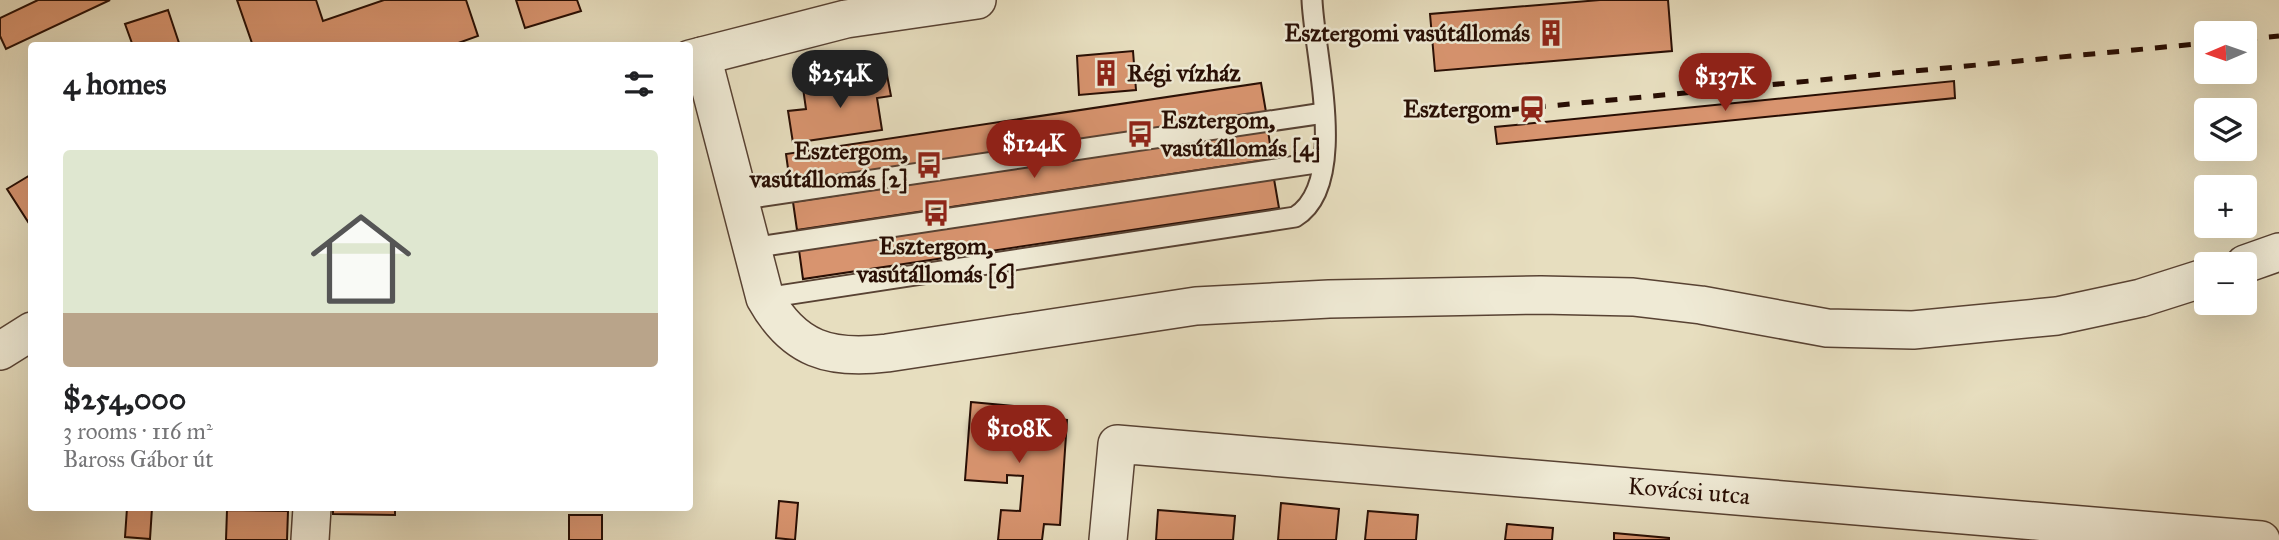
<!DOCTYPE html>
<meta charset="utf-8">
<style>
body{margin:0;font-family:"IM FELL Great Primer",serif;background:#f2f2f2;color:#202124;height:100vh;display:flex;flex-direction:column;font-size:26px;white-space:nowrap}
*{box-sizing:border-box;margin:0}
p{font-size:23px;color:#757577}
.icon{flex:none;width:38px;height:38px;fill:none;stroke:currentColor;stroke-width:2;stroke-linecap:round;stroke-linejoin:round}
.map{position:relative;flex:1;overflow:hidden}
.drawer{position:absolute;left:28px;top:42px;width:665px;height:469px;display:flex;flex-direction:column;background:#fff;border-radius:7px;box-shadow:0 7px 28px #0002}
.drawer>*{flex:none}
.needle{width:46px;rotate:268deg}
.tools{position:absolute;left:2194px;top:21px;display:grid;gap:14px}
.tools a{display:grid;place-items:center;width:63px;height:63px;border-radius:7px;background:#fff;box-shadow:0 7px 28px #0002;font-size:35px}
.price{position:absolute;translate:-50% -60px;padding:0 16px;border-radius:24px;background:#8f2418;color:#fff;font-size:23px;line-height:46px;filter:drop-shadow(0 2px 4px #0008)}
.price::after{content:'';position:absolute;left:50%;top:42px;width:21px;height:16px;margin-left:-10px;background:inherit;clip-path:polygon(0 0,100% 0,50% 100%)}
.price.active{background:#222;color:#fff}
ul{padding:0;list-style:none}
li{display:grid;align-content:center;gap:14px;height:371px;padding:0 35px}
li+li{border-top:2px solid #e0e0e0}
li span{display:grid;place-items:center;height:217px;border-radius:7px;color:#555}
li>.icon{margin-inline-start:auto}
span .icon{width:126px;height:126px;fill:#fffc;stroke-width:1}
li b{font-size:30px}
h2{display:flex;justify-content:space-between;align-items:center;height:84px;padding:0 35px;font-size:30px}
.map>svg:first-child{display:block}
.building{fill:#d8946f;stroke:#280e04;stroke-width:2}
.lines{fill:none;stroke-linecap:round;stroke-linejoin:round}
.service-casing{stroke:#584233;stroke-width:23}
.minor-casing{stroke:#584233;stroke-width:40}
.service{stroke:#efead5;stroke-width:19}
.minor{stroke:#efead5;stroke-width:37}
.rail{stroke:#280e04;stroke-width:5;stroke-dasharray:12 12;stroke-linecap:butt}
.labels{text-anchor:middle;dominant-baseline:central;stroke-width:5;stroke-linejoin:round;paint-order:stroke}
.poi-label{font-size:24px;font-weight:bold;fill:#280e04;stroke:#efead5;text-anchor:end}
.street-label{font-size:24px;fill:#280e04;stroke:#efead5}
</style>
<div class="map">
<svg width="2279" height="540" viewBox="0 0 2279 540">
<rect width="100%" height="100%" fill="#e7debf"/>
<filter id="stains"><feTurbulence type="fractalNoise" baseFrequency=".00286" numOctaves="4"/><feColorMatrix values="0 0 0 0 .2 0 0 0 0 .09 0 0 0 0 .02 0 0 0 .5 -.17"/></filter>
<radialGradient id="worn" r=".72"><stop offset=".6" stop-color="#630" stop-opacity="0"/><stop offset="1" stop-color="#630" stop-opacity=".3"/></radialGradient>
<g class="building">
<path d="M38,0H110L6,49L0,36V18Z"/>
<path d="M237,0H316L323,21L384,0H466L478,36L450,46H253Z"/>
<path d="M516,0H577L581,11L525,28Z"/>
<path d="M1600,0H1668L1672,51L1435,71L1430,14Z"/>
<path d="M168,10L180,46H133L125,24Z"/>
<path d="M1133,51L1136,90L1079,95L1077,56Z"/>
<path d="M887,75L891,96L877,98L882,130L793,143L788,111L806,109L803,88Z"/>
<path d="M1954,81L1955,98L1497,144L1495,127Z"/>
<path d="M1261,83L1266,112L790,183L786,154Z"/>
<path d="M1268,130L1272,159L797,230L793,202Z"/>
<path d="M32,174V228L7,189Z"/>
<path d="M1274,179L1279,208L803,279L799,250Z"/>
<path d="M971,402L1013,406L1011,423L1027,424V417L1067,420L1060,525L1044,524L1042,540H998L1001,510L1020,511L1023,476L1007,475V483L965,480Z"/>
<path d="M779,501L798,503L795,540L776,538Z"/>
<path d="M1281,503L1339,509L1336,540H1278Z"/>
<path d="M127,508H152L150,539L125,537Z"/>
<path d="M333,508H395V515L333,514Z"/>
<path d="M227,510L288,511L287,540H226Z"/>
<path d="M1158,510L1235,516L1233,540H1156Z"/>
<path d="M1368,511L1418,515L1416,540H1365Z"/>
<rect x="569" y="515" width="33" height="25"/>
<path d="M1507,524L1553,528L1552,540H1505Z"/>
<path d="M1614,533L1669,538V540H1614Z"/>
</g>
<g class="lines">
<defs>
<g id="service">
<path d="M738,200L1324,113"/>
<path d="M751,248L1323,162"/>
<path d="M765,298L1295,217C1350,184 1314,54 1312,0"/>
</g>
<g id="minor">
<path d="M702,56L765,298C794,350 830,360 887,353L1196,306L1329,299L1541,295L1633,297L1701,305L1827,328L1913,330L2057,316L2141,298L2207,277"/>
<path d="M690,59L846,19L977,0"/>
<path d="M2245,264L2279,252"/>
<path d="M0,351L32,331"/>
<path d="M310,540L312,508"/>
<path d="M1108,540L1117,444L2261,540"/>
</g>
</defs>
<use href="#service" class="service-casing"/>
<use href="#minor" class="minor-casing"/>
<use href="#service" class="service"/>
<use href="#minor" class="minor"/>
<g class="rail">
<path d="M2245,39L2279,36"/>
<path d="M1486,112L2207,43"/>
</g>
</g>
<defs>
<symbol id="building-bare" viewBox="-9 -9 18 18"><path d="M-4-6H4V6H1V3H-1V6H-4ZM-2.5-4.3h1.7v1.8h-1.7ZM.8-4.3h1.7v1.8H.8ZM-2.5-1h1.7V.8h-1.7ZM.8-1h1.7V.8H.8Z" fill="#8f2418" stroke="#efead5" stroke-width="2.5" paint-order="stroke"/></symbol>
<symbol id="station-bare" viewBox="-9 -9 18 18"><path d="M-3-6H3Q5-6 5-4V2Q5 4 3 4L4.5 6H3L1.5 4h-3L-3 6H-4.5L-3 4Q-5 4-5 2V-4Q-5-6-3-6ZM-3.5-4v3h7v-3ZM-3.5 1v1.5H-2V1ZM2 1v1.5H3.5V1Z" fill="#8f2418" stroke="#efead5" stroke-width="2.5" paint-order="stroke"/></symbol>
<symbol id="bus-bare" viewBox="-9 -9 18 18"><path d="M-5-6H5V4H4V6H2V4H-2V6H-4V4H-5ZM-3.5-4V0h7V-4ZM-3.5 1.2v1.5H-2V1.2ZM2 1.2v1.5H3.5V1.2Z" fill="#8f2418" stroke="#efead5" stroke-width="2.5" paint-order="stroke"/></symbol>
</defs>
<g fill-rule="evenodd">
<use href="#building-bare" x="1532" y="14" width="38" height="38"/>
<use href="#building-bare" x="1087" y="54" width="38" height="38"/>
<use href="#station-bare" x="1513" y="90" width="38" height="38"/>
<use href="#bus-bare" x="1121" y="115" width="38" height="38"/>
<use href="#bus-bare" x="910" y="146" width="38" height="38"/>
<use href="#bus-bare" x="917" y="194" width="38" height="38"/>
</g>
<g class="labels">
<g class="poi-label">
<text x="1530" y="33">Esztergomi vasútállomás</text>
<text x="1127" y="73" text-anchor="start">Régi vízház</text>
<text x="1511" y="109">Esztergom</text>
<text x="1161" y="120" text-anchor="start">Esztergom,<tspan x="1161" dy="28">vasútállomás [4]</tspan></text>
<text x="908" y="151">Esztergom,<tspan x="908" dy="28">vasútállomás [2]</tspan></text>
<text x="936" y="246" text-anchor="middle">Esztergom,<tspan x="936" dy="28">vasútállomás [6]</tspan></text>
</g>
<g class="street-label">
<text transform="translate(1689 491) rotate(5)">Kovácsi utca</text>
</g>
</g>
<rect width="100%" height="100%" filter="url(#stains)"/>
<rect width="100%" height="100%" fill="url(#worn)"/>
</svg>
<div class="tools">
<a><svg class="needle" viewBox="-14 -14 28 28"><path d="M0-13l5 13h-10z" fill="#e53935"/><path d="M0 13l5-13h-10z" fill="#757577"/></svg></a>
<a><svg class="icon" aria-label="layers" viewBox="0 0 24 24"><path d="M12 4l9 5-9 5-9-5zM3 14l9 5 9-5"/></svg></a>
<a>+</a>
<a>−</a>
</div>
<b class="price active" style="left:840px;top:110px">$254K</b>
<b class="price" style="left:1725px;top:113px">$137K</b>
<b class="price" style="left:1034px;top:180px">$124K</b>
<b class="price" style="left:1019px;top:465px">$108K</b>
<section class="drawer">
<h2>4 homes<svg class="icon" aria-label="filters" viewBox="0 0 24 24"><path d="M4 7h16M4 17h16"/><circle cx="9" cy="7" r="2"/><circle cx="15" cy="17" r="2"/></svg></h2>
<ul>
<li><span style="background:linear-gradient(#dfe7d0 75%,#b9a48a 0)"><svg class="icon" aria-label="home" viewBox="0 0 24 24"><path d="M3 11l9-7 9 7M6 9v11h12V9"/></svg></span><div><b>$254,000</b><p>3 rooms · 116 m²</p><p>Baross Gábor út</p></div></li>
</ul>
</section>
</div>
